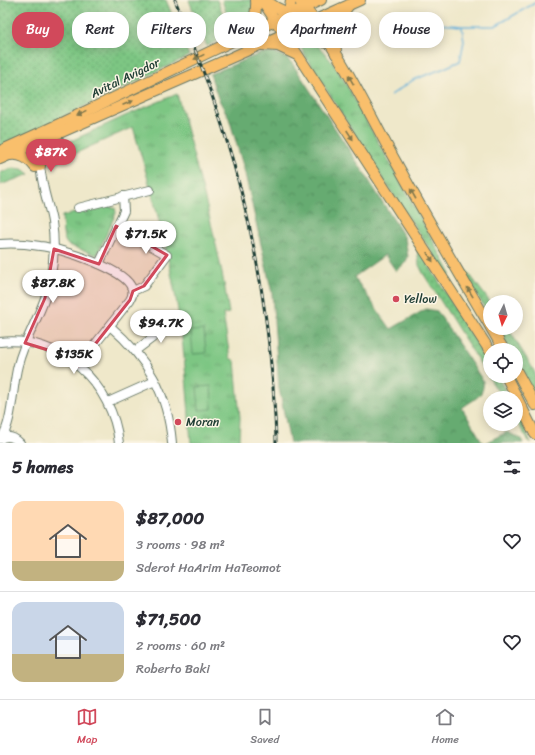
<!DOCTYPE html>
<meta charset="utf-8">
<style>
body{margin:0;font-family:Sriracha,sans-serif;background:#f7f7f7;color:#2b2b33;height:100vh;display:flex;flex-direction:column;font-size:15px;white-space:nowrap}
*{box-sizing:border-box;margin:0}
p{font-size:13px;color:#7c7c81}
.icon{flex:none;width:22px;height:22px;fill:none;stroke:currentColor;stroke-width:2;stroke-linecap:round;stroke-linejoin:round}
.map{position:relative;height:443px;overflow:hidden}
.side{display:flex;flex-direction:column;background:#fff;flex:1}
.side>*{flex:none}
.banner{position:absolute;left:12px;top:12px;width:511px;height:36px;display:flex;gap:8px}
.needle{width:26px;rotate:185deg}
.controls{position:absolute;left:483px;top:295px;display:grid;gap:8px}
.controls a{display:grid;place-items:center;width:40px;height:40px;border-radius:50%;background:#fff;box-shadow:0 2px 10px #0003;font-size:20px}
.price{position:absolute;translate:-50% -34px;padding:0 9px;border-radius:14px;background:#fff;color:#222;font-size:13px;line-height:26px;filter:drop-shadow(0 1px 2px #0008)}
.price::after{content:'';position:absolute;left:50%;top:24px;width:12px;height:9px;margin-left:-6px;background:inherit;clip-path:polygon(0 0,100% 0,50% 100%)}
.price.active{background:#d1495b;color:#fff}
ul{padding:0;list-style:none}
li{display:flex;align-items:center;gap:12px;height:100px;padding:0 12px}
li+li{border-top:1px solid #e1e1e2}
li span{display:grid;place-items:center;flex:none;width:112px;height:80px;border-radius:12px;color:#555}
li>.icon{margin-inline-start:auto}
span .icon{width:48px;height:48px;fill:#fffc;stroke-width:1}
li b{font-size:17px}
h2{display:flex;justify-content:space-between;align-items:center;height:48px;padding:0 12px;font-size:17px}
.tag{padding:0 14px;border-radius:16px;background:#fff;box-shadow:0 2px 10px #0003;font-size:14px;line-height:36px}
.tag.active{background:#d1495b;color:#fff}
.tabs{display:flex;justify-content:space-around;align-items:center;height:56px;border-top:1px solid #e1e1e2;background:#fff;font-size:11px;color:#7c7c81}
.tabs a{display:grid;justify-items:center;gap:2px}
.tabs .active{color:#d1495b}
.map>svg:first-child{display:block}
.grass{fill:url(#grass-dots);stroke:#4e825c}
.forest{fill:url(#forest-crowns);stroke:#427452}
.park{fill:url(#park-tufts);stroke:#4e825c}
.pitch{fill:#7dc683;stroke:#4e825c}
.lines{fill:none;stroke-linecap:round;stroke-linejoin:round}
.stream{stroke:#61b0db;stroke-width:1.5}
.minor-casing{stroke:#687968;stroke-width:10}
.major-casing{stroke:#687968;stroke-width:12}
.minor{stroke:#fff;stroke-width:8}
.major{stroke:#f9bf6c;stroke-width:10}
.rail-casing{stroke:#1f3d34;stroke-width:3}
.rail{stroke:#fcf5e5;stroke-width:1.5;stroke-dasharray:4.5;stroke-linecap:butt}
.oneway{fill:#81784d}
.marked{fill:#d1495b;fill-opacity:0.2;stroke:#d1495b;stroke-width:3;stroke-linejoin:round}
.poi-dot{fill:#d1495b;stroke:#fcf5e5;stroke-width:1.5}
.labels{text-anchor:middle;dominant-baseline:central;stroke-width:3;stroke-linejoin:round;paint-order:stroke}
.street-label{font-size:12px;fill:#1f3d34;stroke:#fcf5e5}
.poi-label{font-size:12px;fill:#1f3d34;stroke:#fcf5e5;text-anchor:start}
</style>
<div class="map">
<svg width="535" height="443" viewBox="0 0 535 443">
<defs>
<pattern id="grass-dots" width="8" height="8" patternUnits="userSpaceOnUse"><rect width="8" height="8" fill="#7dc683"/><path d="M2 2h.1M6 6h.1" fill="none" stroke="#66a26c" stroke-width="1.8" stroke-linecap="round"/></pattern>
<pattern id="forest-crowns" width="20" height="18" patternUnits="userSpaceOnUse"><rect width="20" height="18" fill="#66ab71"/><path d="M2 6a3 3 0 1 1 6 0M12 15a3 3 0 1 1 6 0" fill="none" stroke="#538c5e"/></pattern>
<pattern id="park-tufts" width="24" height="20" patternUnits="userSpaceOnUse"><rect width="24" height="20" fill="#7dc683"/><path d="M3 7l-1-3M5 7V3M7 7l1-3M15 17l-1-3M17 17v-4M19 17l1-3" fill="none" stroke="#66a26c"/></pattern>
</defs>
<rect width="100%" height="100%" fill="#fcf5e5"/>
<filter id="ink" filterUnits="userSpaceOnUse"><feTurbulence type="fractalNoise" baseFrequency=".025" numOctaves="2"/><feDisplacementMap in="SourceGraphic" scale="8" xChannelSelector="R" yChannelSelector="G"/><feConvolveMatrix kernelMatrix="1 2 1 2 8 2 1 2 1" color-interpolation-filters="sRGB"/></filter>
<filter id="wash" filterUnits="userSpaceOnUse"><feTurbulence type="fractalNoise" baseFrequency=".012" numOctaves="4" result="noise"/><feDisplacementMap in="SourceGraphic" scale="16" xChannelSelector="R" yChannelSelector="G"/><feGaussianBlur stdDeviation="0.9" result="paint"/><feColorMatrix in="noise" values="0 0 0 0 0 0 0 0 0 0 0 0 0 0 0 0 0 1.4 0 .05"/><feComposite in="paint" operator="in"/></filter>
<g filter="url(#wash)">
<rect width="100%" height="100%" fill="#efe8ca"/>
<g class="grass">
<path d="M0,0H166L189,56L0,147Z"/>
<path d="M189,0H217L223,14V38L207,46Z"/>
<path d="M417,246L490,365V376H497L510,398H502L423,273L419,265Z"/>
<path d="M456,259L467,271L490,302V317Z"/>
<path d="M497,328H508L533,369L535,374V395L516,360V350H510Z"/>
<path d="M516,408L531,443H530L516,421Z"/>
</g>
<g class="forest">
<path d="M262,53C276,53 282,53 292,63L363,171L405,238L408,257L405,263L396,271L385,255L354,277L391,329L426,309L437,311L483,381C485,397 473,399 462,408L483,443H290L279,388L272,293L244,169L229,118L218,98L210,74Z"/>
<path d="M507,432L521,439L523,443H485Z"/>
</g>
<g class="park">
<path d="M222,0H251C257,23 244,27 225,35L227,15Z"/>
<path d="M309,39C337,59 351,95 368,124C396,173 424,224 451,274L448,276L384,181L304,54L300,44Z"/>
<path d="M177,94C196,167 218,239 229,313L223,314L230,358L235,361L240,418L239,443H191C187,389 184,336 173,283C163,230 148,179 133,127L50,165L53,153L60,146L125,116Z"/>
<path d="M13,168L22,169L30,174L0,185V173Z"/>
<path d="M107,205L115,208L116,213L97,255L68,245C61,238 63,225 62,216Z"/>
</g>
<g class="pitch">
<path d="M204,330L206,353L193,354L191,331Z"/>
<path d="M211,386L212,409L199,410L197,387Z"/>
</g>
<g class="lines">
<g class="stream">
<path d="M416,22L462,26H495L535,3"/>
<path d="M391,95L413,80L442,69L460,61L464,41L462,27"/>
</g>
</g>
</g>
<g filter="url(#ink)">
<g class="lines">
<defs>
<g id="minor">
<path d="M78,208L150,190"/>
<path d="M116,226L167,255L144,286L133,291"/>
<path d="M0,244C13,243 27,244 40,246C59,248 127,269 132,289C133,293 132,297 130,300L78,366"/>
<path d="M99,264L124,211L123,196"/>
<path d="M110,326C147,358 168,393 172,443"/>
<path d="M0,342C61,335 113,384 119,443"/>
<path d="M135,351L175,321"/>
<path d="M108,402L155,381"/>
<path d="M0,439C7,435 14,437 20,443"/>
<path d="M1,439C13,422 12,387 18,365C24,341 37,321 45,298C53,274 56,248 52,222C50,209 45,197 43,184C40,171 40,151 29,141"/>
</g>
<g id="major">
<path d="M262,0L490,351"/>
<path d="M265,0C279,11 296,17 314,20"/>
<path d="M299,0C337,47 364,103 392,155C424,213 457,270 490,326"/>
<path d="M288,18L291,0"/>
<path d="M275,21C294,24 312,32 326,43"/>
<path d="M247,34C254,23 257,13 256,0"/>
<path d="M261,45L278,46L297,55"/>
<path d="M336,54C335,36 337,20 349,5"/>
<path d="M0,151L59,124L289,14L321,0"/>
<path d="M10,155C21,154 28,158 35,167"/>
<path d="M0,159L217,64L360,0"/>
<path d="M40,166L44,148L52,137"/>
<path d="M491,328L504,350"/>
<path d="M516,370L535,405"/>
<path d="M506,376L535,434"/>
</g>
</defs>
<use href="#minor" class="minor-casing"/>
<use href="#major" class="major-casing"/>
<use href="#minor" class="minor"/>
<use href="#major" class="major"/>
<defs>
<path id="rail" d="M175,0C192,41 208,82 222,125C249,209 266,297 273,386C274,405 276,424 276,443"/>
</defs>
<use href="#rail" class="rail-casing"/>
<use href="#rail" class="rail"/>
</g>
<defs><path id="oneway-solid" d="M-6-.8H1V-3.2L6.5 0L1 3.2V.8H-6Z"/></defs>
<g class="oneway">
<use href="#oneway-solid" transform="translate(199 57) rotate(154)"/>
<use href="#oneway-solid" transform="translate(351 80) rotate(-120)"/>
<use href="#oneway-solid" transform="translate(128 103) rotate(-23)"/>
<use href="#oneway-solid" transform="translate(82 113) rotate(154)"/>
<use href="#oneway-solid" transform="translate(350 135) rotate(57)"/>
<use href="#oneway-solid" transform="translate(413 194) rotate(-119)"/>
<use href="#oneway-solid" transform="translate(430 257) rotate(57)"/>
<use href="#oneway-solid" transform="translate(470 292) rotate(-121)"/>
</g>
</g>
<path class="marked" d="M116,226L167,255L144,286L133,291L130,300L78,366L58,353L25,343L45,298L54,249L99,264Z"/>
<g class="poi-dot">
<circle cx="396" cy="299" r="4"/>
<circle cx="178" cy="422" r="4"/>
</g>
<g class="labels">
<g class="street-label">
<text transform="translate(125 78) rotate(-26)">Avital Avigdor</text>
</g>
<g class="poi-label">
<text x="404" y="299">Yellow</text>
<text x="186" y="422">Moran</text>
</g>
</g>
</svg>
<div class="controls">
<a><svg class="needle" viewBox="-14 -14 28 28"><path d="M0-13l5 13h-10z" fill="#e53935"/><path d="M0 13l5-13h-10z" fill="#7c7c81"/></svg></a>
<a><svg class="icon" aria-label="locate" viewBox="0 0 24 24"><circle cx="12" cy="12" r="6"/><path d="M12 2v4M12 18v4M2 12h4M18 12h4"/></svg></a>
<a><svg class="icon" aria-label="layers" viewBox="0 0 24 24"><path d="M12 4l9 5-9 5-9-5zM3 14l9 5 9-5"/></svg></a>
</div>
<b class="price active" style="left:51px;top:173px">$87K</b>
<b class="price" style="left:146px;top:255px">$71.5K</b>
<b class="price" style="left:53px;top:304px">$87.8K</b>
<b class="price" style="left:161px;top:344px">$94.7K</b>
<b class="price" style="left:74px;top:375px">$135K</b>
<div class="banner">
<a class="tag active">Buy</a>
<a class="tag">Rent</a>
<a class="tag">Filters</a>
<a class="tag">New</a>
<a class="tag">Apartment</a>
<a class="tag">House</a>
</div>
</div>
<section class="side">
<h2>5 homes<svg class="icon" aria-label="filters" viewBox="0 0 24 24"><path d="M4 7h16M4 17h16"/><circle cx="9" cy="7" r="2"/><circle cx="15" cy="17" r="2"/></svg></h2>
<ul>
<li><span style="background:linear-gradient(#ffd9b3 75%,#c2b280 0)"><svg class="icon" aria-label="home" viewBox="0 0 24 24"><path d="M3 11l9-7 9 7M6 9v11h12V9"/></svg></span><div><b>$87,000</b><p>3 rooms · 98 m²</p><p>Sderot HaArim HaTeomot</p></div><svg class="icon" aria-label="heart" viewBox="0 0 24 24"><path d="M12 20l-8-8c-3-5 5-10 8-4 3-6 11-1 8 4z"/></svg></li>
<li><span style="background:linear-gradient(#c9d6e8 65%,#c2b280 0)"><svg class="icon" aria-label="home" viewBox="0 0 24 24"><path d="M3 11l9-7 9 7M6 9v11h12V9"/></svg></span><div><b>$71,500</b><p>2 rooms · 60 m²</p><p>Roberto Baki</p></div><svg class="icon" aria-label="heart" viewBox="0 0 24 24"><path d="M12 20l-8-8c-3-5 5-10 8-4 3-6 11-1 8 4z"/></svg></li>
</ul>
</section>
<nav class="tabs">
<a class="active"><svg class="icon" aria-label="map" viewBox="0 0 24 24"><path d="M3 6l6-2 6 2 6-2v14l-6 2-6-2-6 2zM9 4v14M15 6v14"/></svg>Map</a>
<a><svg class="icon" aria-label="saved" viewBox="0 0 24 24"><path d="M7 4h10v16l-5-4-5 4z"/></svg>Saved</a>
<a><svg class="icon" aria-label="home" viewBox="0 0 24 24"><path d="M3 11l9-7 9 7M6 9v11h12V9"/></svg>Home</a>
</nav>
